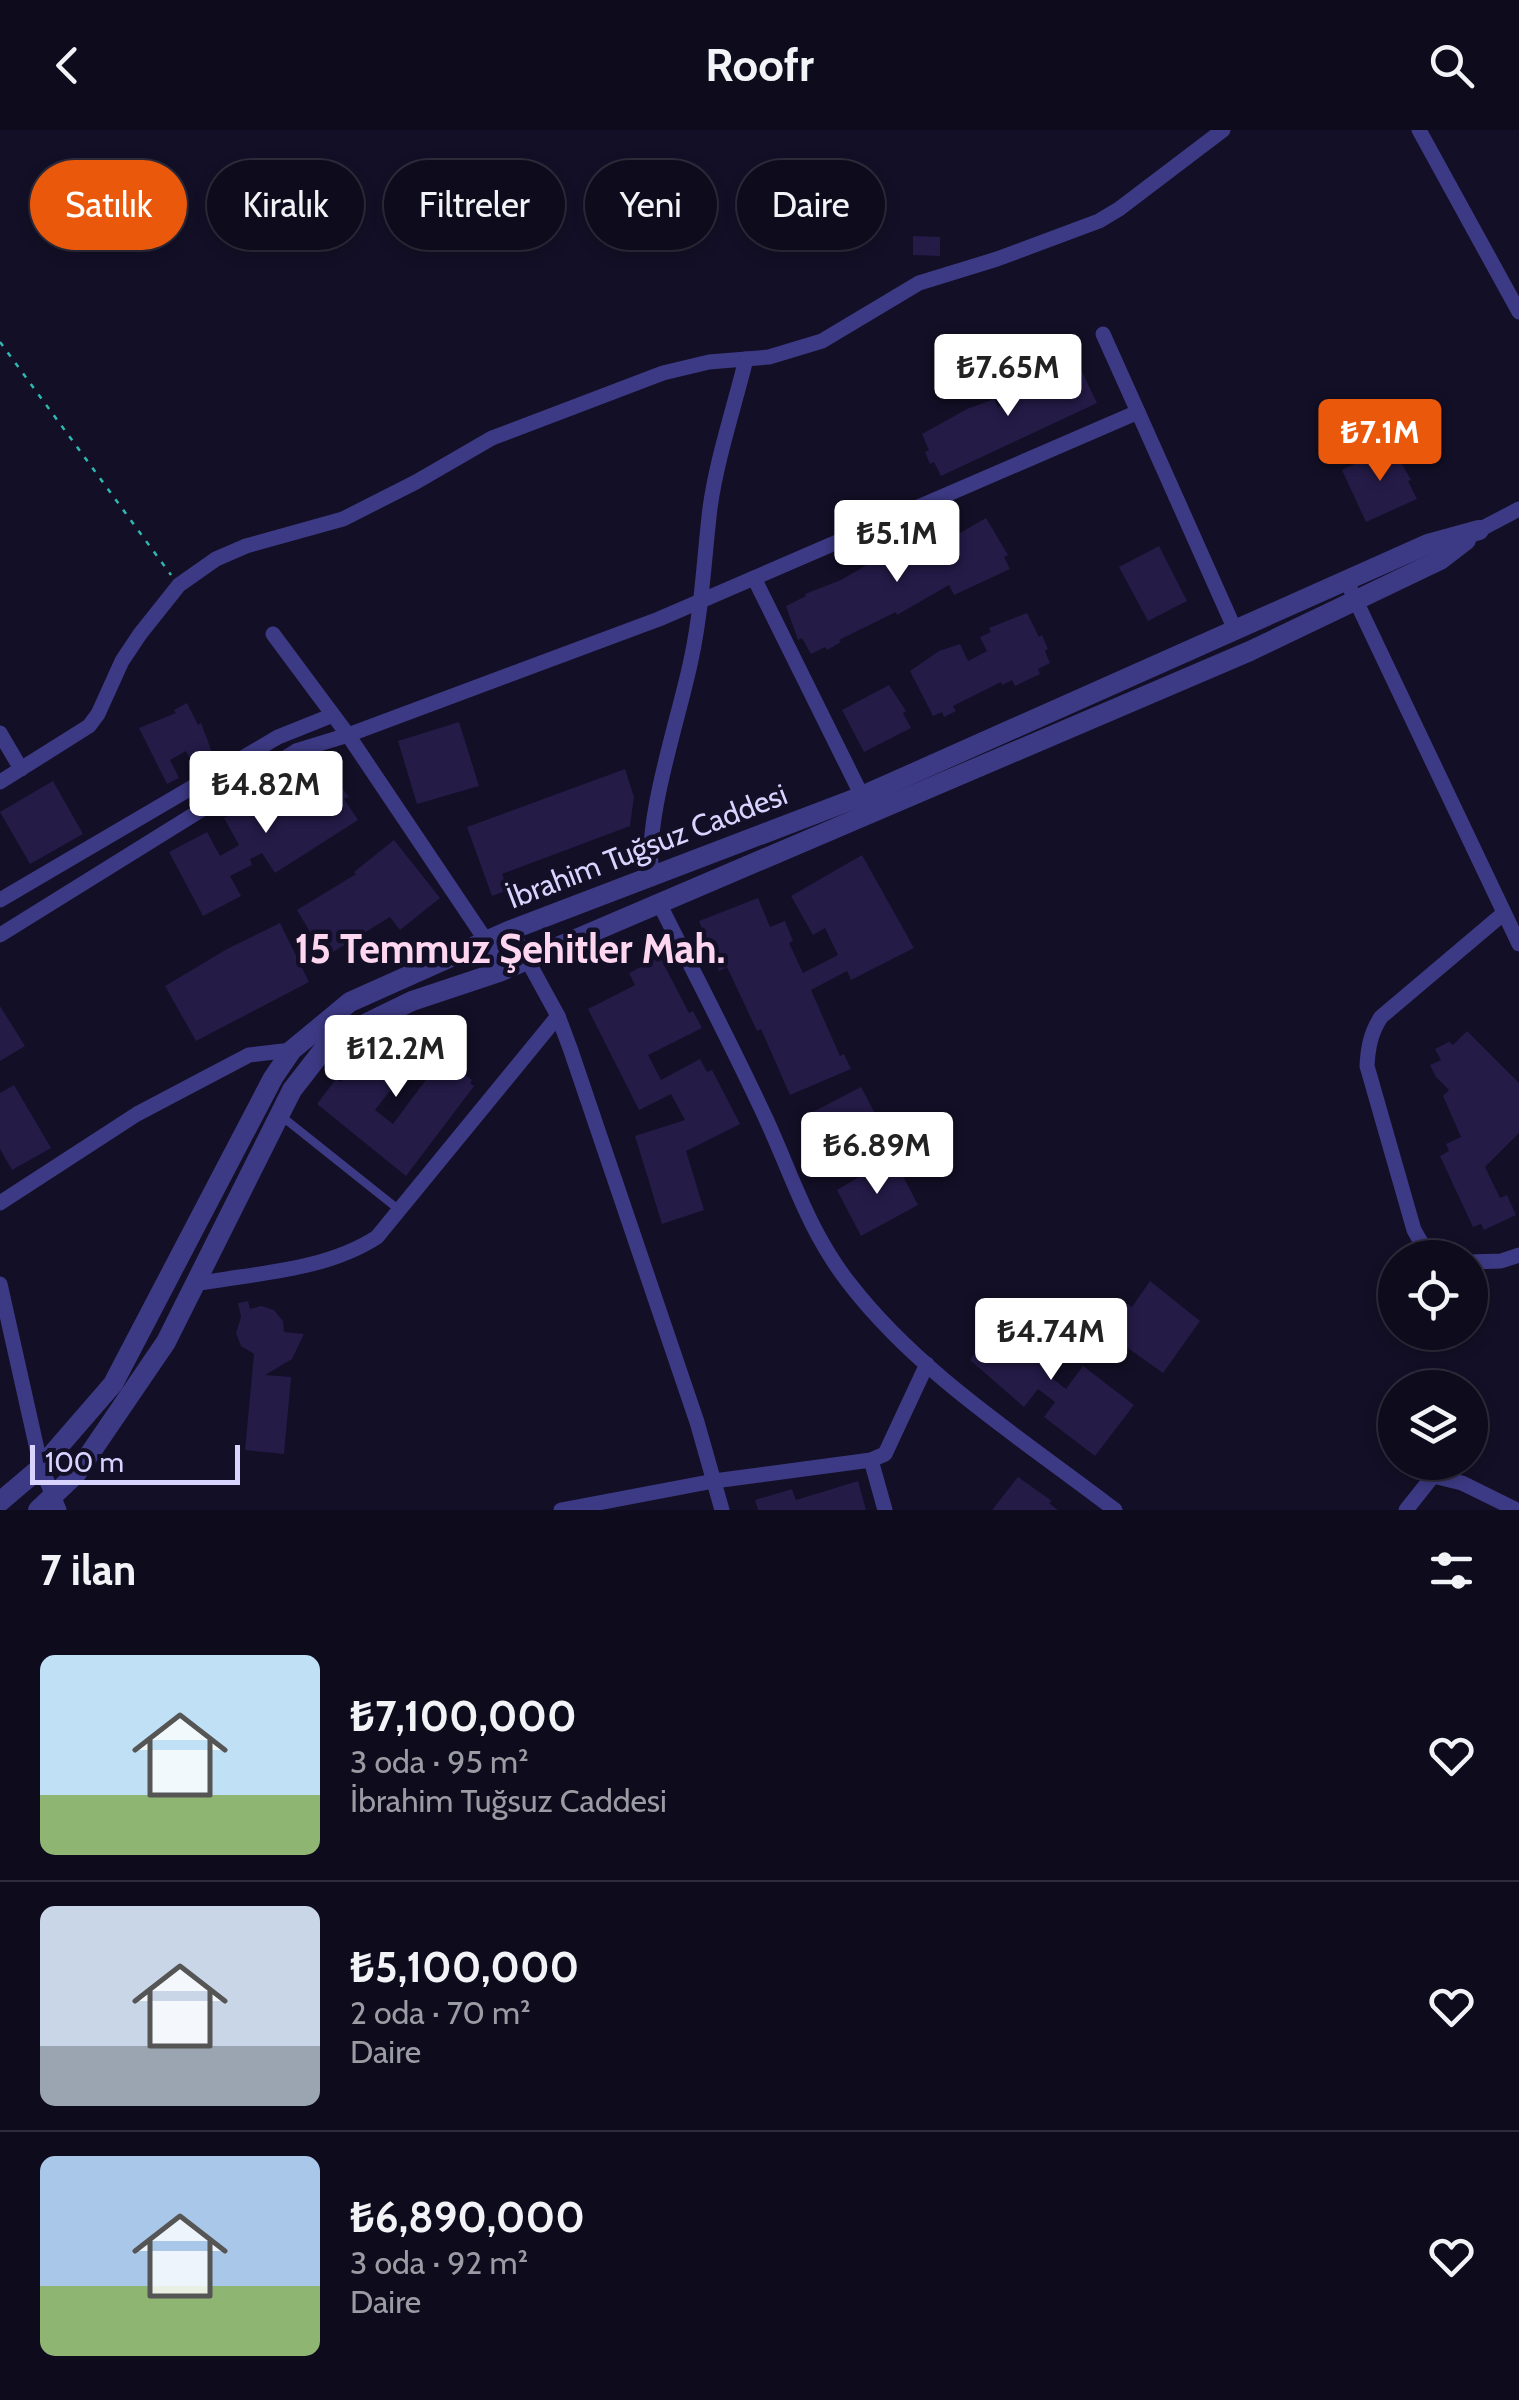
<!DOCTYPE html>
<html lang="tr">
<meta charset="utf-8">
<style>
body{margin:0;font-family:Cabin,sans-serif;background:#171425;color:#f1f3f6;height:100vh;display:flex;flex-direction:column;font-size:38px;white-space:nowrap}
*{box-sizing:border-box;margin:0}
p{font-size:32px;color:#9b9ba3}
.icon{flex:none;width:55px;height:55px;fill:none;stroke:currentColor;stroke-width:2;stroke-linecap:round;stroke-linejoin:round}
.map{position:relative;height:1380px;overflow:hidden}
.panel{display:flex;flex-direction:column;background:#0e0b1c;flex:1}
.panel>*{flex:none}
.guide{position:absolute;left:30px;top:30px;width:1000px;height:90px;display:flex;gap:20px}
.tools{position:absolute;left:1378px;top:1110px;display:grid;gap:20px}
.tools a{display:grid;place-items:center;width:110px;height:110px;border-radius:50%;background:#0e0b1c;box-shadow:0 5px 15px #0003,0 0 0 2px #2e2b3b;font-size:50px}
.scale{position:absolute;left:30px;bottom:25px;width:210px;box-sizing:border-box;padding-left:10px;border:5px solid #d9d4ff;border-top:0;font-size:28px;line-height:35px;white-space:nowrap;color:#d9d4ff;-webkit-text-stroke:8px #130f26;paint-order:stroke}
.price{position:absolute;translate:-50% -85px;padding:0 22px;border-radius:10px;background:#fff;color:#222;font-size:32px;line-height:65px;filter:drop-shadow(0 2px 5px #0008)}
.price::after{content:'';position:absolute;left:50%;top:60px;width:30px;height:22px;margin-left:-15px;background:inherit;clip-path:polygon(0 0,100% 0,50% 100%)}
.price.on{background:#ea580c;color:#fff}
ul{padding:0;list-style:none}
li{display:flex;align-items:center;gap:30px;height:250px;padding:0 40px}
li+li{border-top:2px solid #2e2b3b}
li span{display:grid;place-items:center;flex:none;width:280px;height:200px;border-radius:15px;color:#555}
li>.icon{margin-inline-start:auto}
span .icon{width:120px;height:120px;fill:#fffc;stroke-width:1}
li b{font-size:42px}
h2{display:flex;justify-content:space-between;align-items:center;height:120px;padding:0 40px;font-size:42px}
.tag{padding:0 35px;border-radius:45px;background:#0e0b1c;box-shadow:0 5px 15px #0003,0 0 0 2px #2e2b3b;font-size:35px;line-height:90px}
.tag.on{background:#ea580c;color:#fff}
header{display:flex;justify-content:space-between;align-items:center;height:130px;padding:0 40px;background:#0e0b1c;font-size:45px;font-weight:700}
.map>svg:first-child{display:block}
.building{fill:#241b47}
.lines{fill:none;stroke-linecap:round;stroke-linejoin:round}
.path{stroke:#2fb8b0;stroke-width:2.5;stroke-dasharray:5 8;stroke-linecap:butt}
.service{stroke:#3d3a85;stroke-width:8}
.minor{stroke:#3d3a85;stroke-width:15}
.tertiary{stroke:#3d3a85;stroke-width:20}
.labels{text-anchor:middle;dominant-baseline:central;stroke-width:9;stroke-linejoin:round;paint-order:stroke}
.street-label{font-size:30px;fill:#d9d4ff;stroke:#130f26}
.district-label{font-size:40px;font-weight:bold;fill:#ffd6f0;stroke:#130f26}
</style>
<header><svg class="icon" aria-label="back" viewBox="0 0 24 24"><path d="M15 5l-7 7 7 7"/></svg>Roofr<svg class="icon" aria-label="search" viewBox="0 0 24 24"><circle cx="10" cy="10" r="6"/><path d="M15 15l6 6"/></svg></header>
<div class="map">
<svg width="1519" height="1380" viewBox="0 0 1519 1380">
<rect width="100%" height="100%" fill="#130f26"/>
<g class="building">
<path d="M913,106L940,107V126L913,125Z"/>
<path d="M1075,227L1097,273L941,346L934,332L930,334L925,322L929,320L922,304L967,279L994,269L998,277L1043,256L1038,245Z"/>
<path d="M1392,316L1411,350L1408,351L1417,369L1366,392L1342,340Z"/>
<path d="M986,388L1008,425L1004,427L1010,439L954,465L949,455L897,485L896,482L839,510L841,512L827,520L825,517L811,524L802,508L798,510L786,476L806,466L805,464L841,450L887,423L911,413L916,420L951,404L953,407Z"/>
<path d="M1159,416L1187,471L1148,491L1119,437Z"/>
<path d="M1027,483L1039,507L1042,505L1048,519L1045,521L1050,533L1038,539L1040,544L1015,556L1012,550L1002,555L1001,552L953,576L956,581L944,587L942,582L933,586L910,541L939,521L960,514L968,531L987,521L980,507L991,502L989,498Z"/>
<path d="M889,555L906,581L903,583L911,598L864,622L842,580Z"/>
<path d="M187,573L198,595L201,593L215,630L200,637L199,634L194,636L186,621L170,630L179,648L167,654L139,598L176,583L174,580Z"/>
<path d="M459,592L479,656L417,674L398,611Z"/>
<path d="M323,633L349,667L344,669L358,690L275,743L262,723L250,729L252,735L230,746L241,766L203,786L169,722L207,702L220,726L239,715L224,688L261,667L264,673L287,659L284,655L303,642Z"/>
<path d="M625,639L634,667L630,696L502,744L508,760L492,766L467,697Z"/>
<path d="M53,651L83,704L30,734L0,682Z"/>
<path d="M394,710L440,768L400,800L390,787L325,827L297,780L356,744L354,742Z"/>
<path d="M862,725L914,818L851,850L847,841L811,860L840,926L844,924L851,939L790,965L761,899L757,901L727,837L719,841L699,791L758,768L770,797L785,791L793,811L789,813L803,843L838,825L825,798L813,805L791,766Z"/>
<path d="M280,793L309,852L196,911L165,856L227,819Z"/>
<path d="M660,827L689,883L693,881L702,898L648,925L661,950L700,929L707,942L712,940L740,994L686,1021L704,1080L662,1094L635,1006L685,990L671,964L639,980L588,879L635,855L629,843Z"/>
<path d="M0,876L25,916L0,931Z"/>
<path d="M400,892L427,913L375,980L393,994L440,931L444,934L447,931L472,950L470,953L474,956L406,1046L317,974L336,949L341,952L360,927L364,930L379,909L382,911Z"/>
<path d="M1467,901L1519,953V1003L1485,1037L1500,1068L1507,1065L1516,1085L1484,1100L1481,1094L1473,1097L1440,1026L1449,1021L1446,1014L1461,1007L1443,966L1449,960L1436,947L1430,935L1441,930L1435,919L1449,912L1453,915Z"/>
<path d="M14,955L51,1018L12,1040L0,1019V963Z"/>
<path d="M861,957L887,1006L829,1036L803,987Z"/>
<path d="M893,1027L918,1075L861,1106L837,1060Z"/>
<path d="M1150,1151L1200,1191L1163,1243L1111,1206L1121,1191L1118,1189L1128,1174L1132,1177Z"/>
<path d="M248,1171L250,1179L261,1176L274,1180L283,1191L284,1202L304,1204L292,1229L265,1245L291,1247L284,1324L245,1320L254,1224L241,1216L236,1203L241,1187L238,1173Z"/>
<path d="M1009,1178L1063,1226L1048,1245L1066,1259L1083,1236L1134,1275L1095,1326L1044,1287L1055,1272L1038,1259L1024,1277L970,1230Z"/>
<path d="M1018,1347L1052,1371L1049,1373L1058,1380H992Z"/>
<path d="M858,1351L866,1380H758L755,1370L792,1359L796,1370Z"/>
</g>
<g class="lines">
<path class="path" d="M0,212L171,445"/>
<path class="service" d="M280,985L398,1079"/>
<g class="minor">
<path d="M1419,0L1519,182"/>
<path d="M1103,204L1138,282"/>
<path d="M1479,400L1519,379"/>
<path d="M754,448L862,666"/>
<path d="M1347,452L1519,814"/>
<path d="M273,504L348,605L487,812L499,842"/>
<path d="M0,603L21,639"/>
<path d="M0,652L89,596L98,584L122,531L140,504L179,455L216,429L246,416L343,389L416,352L492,308L663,243L709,232L769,227L822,211L919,153L997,129L1099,91L1119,79L1223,0"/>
<path d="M652,748C643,691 679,589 691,530C702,479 704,429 710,378C717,328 734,278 746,229"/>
<path d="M0,770L278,607L333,585"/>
<path d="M659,773C695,845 733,917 767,991C793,1048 809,1102 849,1153C920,1245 1024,1310 1115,1380"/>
<path d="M511,800L558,886L570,918L697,1292L722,1380"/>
<path d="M0,805L296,621L348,605L659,489L1138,282L1236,502"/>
<path d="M0,1073L137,984L249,925L292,920"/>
<path d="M1430,1128L1414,1100L1367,936C1368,917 1371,902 1381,887L1504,783"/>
<path d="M1470,1132L1501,1131L1519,1125"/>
<path d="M0,1154L41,1337L59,1380"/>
<path d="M195,1154C255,1143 325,1141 377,1107L558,886"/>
<path d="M871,1330L885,1380"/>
<path d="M561,1380L714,1351L871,1330L885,1324L927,1234"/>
<path d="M1406,1380L1433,1346L1462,1353L1517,1380"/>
</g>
<g class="tertiary">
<path d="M0,1372L41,1337L113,1254L273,948L292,920L350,872L511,800L862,666L1428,414L1479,400"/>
<path d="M38,1380L76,1344L166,1212L292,960L330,911L412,871L499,842L1250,521L1440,430L1466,410"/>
</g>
</g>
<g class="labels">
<g class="street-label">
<text transform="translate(647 716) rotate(-21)">İbrahim Tuğsuz Caddesi</text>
</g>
<g class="district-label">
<text x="510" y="818">15 Temmuz Şehitler Mah.</text>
</g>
</g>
</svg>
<div class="tools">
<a><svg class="icon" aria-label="locate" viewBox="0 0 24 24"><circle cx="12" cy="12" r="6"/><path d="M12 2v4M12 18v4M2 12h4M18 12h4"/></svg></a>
<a><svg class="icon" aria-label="layers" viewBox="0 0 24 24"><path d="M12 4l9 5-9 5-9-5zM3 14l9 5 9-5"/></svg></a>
</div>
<div class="scale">100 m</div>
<b class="price" style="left:1008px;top:289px">₺7.65M</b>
<b class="price on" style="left:1380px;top:354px">₺7.1M</b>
<b class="price" style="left:897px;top:455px">₺5.1M</b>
<b class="price" style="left:266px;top:706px">₺4.82M</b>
<b class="price" style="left:396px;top:970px">₺12.2M</b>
<b class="price" style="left:877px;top:1067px">₺6.89M</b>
<b class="price" style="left:1051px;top:1253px">₺4.74M</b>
<div class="guide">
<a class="tag on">Satılık</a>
<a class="tag">Kiralık</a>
<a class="tag">Filtreler</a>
<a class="tag">Yeni</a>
<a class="tag">Daire</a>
</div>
</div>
<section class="panel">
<h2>7 ilan<svg class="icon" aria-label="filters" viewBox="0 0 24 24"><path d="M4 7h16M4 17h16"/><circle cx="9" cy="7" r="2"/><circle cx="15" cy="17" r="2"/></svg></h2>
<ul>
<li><span style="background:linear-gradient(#bfe0f5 70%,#8fb573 0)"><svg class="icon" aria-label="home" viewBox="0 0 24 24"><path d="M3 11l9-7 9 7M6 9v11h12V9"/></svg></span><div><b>₺7,100,000</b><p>3 oda · 95 m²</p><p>İbrahim Tuğsuz Caddesi</p></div><svg class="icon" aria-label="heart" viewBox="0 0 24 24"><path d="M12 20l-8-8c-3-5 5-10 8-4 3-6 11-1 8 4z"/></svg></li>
<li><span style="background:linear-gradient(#c9d6e8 70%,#9aa5b1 0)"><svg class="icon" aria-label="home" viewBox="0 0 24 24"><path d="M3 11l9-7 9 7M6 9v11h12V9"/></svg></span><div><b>₺5,100,000</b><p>2 oda · 70 m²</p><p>Daire</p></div><svg class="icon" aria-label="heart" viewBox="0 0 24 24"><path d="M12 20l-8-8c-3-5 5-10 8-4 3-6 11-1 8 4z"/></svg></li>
<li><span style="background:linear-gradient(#a9c7e8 65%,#8fb573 0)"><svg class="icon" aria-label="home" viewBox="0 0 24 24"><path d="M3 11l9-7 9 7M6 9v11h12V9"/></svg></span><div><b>₺6,890,000</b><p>3 oda · 92 m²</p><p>Daire</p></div><svg class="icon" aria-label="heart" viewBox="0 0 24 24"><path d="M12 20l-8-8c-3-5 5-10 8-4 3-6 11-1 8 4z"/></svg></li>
</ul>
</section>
